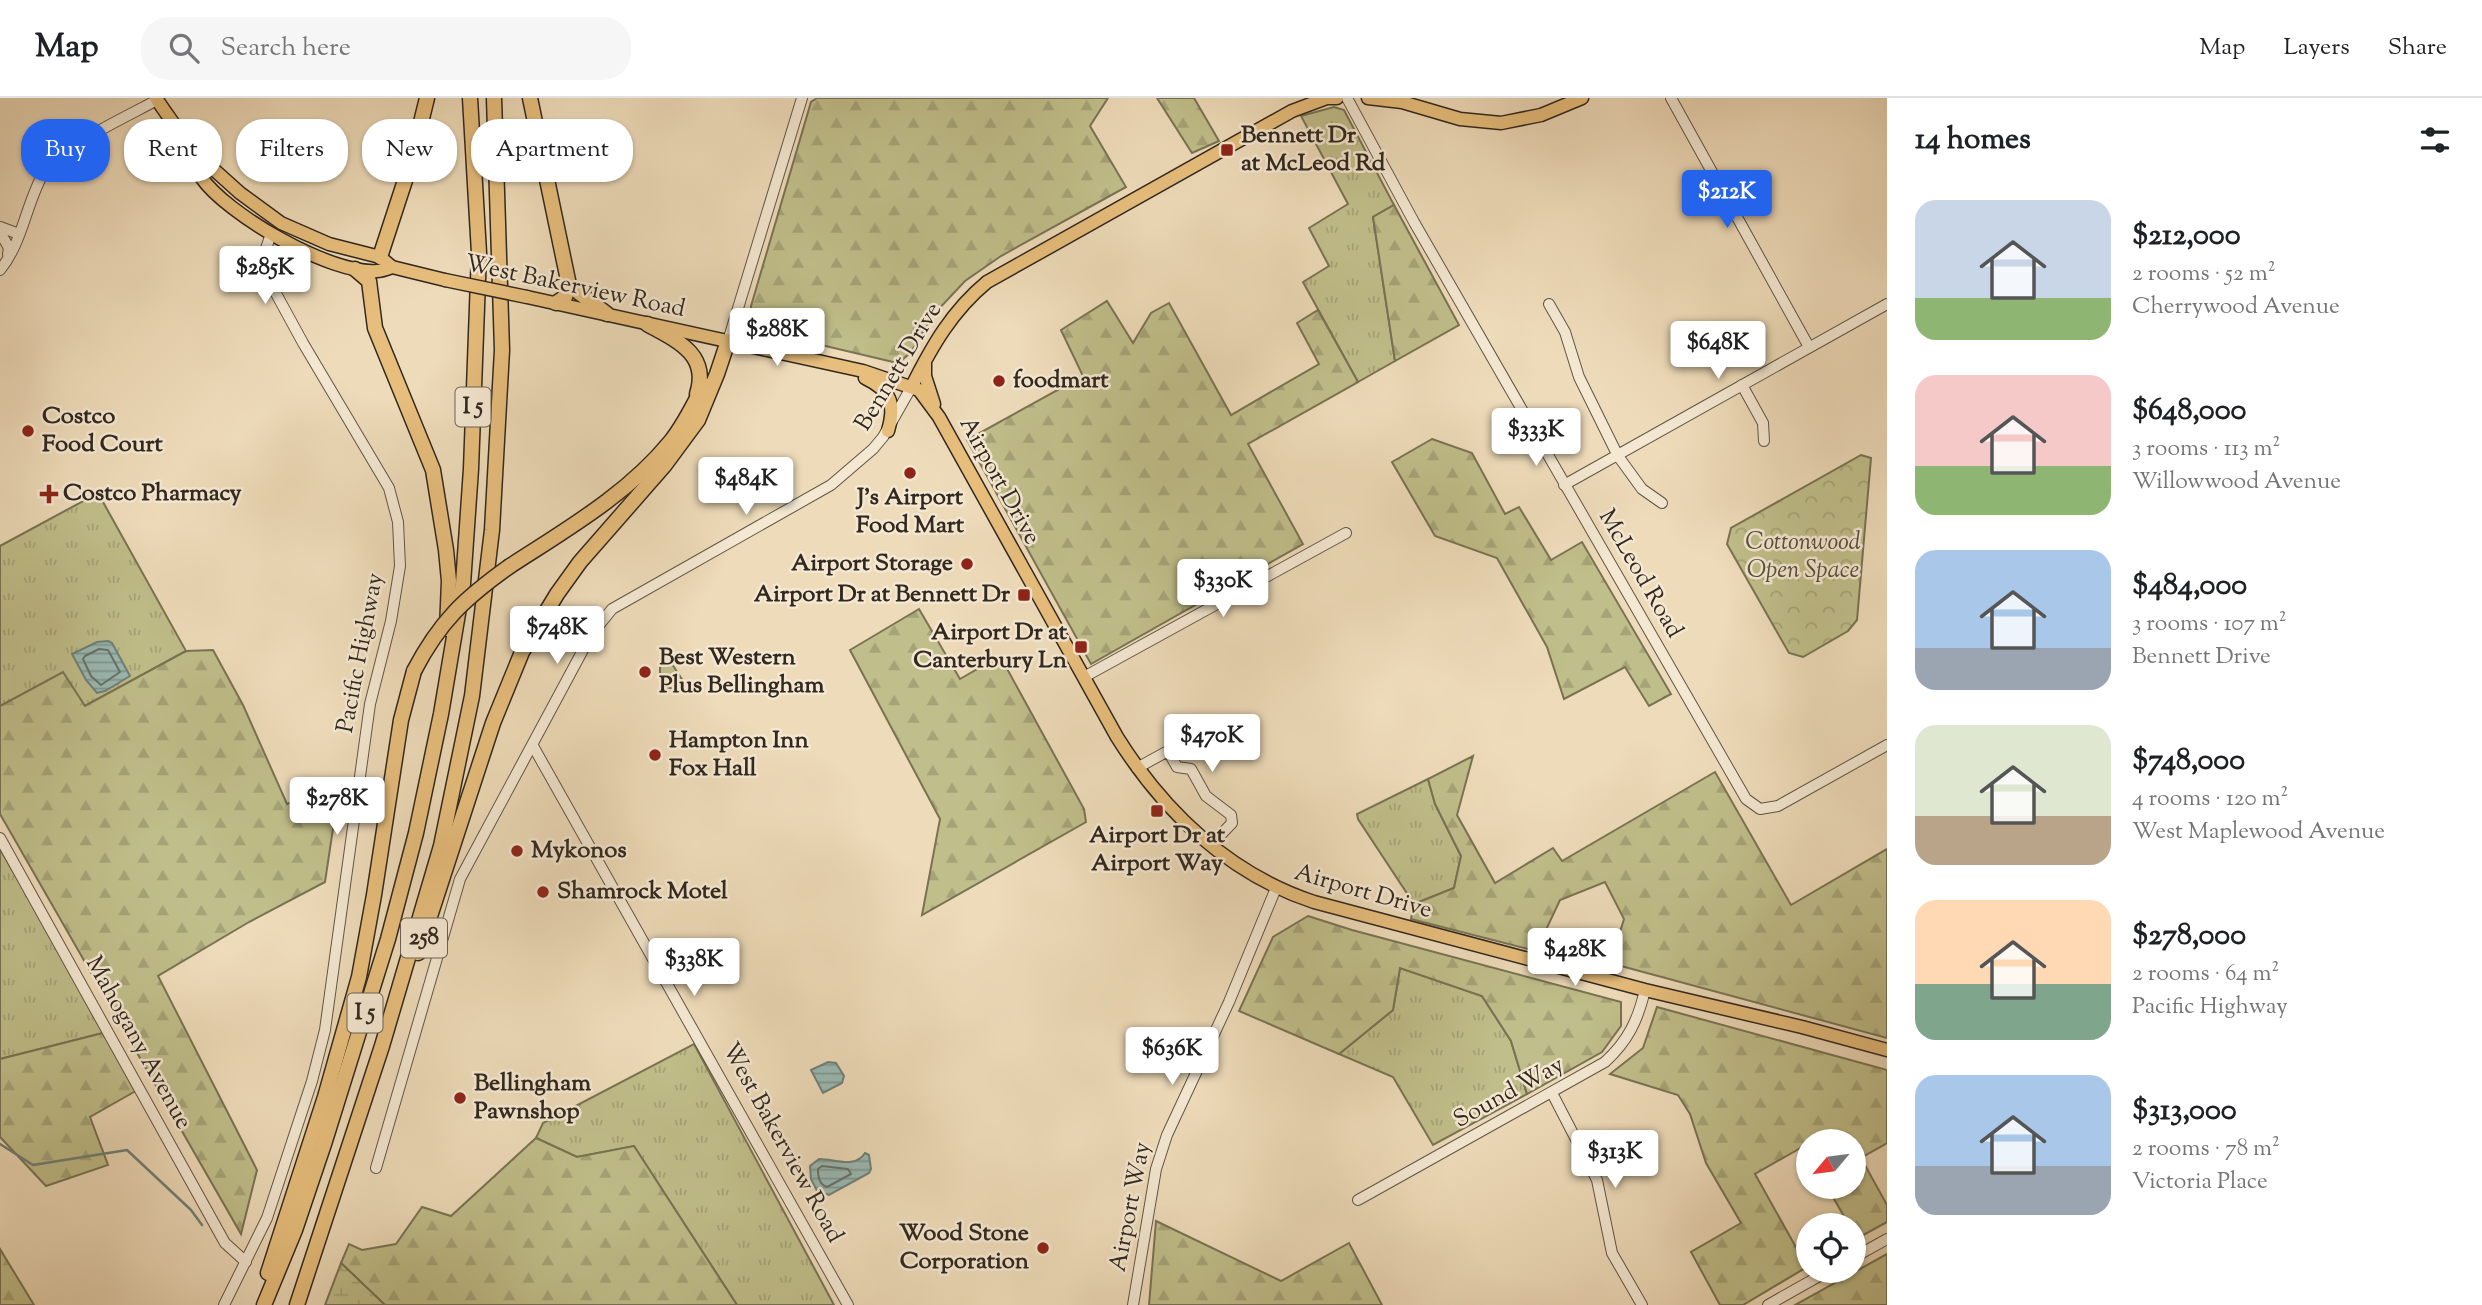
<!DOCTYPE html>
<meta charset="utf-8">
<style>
body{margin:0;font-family:"Sorts Mill Goudy",serif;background:#f6f6f6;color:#202124;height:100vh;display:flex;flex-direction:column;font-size:26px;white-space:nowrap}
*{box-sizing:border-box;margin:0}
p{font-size:23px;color:#757577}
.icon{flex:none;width:38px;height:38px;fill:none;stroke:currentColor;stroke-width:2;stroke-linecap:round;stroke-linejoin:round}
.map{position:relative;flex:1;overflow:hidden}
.sheet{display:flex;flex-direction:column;background:#fff;width:595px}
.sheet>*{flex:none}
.banner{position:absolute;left:21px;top:21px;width:665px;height:63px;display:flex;gap:14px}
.needle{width:46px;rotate:241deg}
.tools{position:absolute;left:1796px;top:1031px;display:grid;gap:14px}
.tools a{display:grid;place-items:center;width:70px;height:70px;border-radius:50%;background:#fff;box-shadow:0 2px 5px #0004;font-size:35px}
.price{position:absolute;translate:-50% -60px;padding:0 16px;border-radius:7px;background:#fff;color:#222;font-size:23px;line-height:46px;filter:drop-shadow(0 2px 4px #0008)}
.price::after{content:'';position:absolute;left:50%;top:42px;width:21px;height:16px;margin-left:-10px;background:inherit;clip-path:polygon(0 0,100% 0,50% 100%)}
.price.active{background:#2563eb;color:#fff}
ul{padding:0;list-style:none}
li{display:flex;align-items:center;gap:21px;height:175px;padding:0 28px}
li span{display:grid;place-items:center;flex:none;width:196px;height:140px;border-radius:21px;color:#555}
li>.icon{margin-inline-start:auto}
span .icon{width:84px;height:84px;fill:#fffc;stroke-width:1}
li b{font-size:30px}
h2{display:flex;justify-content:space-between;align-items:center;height:84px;padding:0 28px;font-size:30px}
.chip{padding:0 24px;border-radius:28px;background:#fff;box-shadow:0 2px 5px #0004;font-size:24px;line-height:63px}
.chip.active{background:#2563eb;color:#fff}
header{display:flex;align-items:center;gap:42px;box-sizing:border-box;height:98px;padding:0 35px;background:#fff;border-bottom:2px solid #e0e0e0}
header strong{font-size:33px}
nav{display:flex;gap:38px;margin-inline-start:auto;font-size:24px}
.search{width:490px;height:63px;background:#f6f6f6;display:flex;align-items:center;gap:18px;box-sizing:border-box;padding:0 24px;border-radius:28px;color:#757577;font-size:26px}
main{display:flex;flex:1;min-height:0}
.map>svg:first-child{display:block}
.grass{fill:url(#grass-tufts);stroke:#787354;stroke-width:2}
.forest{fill:url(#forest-firs);stroke:#787354;stroke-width:2}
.wetland{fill:url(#wetland-marsh);stroke:#787354;stroke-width:2}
.park{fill:url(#park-crowns);stroke:#787354;stroke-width:2}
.pitch{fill:#c0be8a;stroke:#787354;stroke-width:2}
.water{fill:url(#water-rules);stroke:#708078;stroke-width:2}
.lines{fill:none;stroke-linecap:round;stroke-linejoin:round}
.shore{stroke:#66716a;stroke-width:2}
.stream{stroke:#708078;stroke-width:2.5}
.minor-casing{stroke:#605546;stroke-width:12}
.major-casing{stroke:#31281f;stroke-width:15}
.highway-casing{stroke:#31281f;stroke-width:17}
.minor{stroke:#f4e8d2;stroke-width:10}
.major{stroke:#e7be7c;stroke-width:12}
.highway{stroke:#e7be7c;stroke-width:14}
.major-bridge-casing{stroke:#31281f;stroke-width:15;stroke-linecap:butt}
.highway-bridge-casing{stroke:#31281f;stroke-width:17;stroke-linecap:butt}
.major-bridge{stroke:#e7be7c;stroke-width:12}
.highway-bridge{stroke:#e7be7c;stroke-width:14}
.poi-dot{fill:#8f2418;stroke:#f4e8d2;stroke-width:2.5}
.labels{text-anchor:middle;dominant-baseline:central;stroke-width:5;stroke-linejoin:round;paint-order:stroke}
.shield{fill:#f4e8d2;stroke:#6c6255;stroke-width:2}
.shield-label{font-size:23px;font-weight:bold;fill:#31281f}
.poi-label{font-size:24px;font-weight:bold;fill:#31281f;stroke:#f4e8d2;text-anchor:start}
.street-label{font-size:24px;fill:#31281f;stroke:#f4e8d2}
.park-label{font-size:24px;font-style:italic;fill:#554e3a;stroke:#f4e8d2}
</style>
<header>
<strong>Map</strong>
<div class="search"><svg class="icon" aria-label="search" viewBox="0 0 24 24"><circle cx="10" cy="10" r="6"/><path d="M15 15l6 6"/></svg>Search here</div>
<nav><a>Map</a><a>Layers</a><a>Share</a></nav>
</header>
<main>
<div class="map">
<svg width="1887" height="1207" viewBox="0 0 1887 1207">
<defs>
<pattern id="grass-tufts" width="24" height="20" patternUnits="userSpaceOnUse" patternTransform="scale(1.75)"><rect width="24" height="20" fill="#c0be8a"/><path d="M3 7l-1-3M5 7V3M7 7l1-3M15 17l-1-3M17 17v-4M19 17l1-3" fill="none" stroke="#a5a377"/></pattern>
<pattern id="forest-firs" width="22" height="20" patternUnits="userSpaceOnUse" patternTransform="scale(1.75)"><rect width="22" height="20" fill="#c0be8a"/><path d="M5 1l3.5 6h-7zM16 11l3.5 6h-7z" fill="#a5a377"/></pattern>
<pattern id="wetland-marsh" width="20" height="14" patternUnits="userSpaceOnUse" patternTransform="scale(1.75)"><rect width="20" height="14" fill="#c0be8a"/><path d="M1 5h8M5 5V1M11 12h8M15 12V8" fill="none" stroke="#a5a377"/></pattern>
<pattern id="park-crowns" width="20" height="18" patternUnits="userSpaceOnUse" patternTransform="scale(1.75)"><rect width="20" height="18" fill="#c0be8a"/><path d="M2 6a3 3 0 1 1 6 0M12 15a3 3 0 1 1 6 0" fill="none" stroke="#a5a377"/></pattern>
<pattern id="water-rules" width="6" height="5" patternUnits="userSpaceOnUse" patternTransform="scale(1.75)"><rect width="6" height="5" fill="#9abab4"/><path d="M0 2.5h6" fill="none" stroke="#7e9792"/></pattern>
</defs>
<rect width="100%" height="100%" fill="#eedbb9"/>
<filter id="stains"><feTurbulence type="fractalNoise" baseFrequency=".00286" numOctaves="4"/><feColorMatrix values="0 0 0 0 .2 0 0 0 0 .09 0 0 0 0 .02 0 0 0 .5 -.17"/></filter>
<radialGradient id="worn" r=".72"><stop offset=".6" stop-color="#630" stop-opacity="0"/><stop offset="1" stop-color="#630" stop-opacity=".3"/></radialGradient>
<g class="grass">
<path d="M1334,9L1344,12L1394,107L1373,119L1395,263L1358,284L1303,184L1329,168L1309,130L1348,106L1301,18Z"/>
<path d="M98,395L186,553L85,608H0V448Z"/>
<path d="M1428,681L1435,706L1461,758L1454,790L1414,806L1358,721L1357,716Z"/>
<path d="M0,751L107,934L0,961Z"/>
<path d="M1400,870L1482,898L1511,943L1527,996L1433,1047L1393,979L1339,956L1393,912Z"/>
<path d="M694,946L834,1207H737L634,1048L577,1059L536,1040L543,1025Z"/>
</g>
<g class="forest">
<path d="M817,0H1108L1090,28L1126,89L1001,158L965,183L934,216L911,254L902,262L893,264L762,233L752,223L751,208L811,4Z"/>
<path d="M1157,0H1194L1219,43L1192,55Z"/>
<path d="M1394,107L1459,227L1395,263L1373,119Z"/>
<path d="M1107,203L1133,245L1151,215L1169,205L1231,317L1319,266L1297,225L1318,212L1358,284L1248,346L1303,446L1091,566L967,342L1083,278L1061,232Z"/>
<path d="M1432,341L1472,355L1505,416L1519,409L1551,462L1582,444L1671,596L1649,608L1625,569L1564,601L1547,549L1497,460L1435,438L1392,364Z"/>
<path d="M919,511L960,581L1000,558L1084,711L1086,724L922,817L940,721L850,552Z"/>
<path d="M213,552L243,607L287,706L340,684L325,784L249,824L158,878L257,1072L241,1136L0,716V608L63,574L85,608L186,553Z"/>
<path d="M1473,658L1457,717L1495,785L1553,750L1562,763L1715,674L1791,807L1887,751V940L1610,865L1624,821L1605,784L1560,802L1536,853L1411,821L1414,806L1454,790L1461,758L1435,706L1428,681Z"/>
<path d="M1308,818L1352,832L1621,904V928L1602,954L1527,996L1511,943L1482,898L1400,870L1393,912L1339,956L1239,913L1273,839Z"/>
<path d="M1657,909L1887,972V1045L1861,1060L1887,1107V1124L1856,1141L1853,1135V1127H1849L1827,1089L1853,1088V1043H1808V1054L1804,1048L1755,1076L1807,1169L1743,1207H1720L1691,1154L1741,1125L1706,1065L1690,1016L1678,997L1610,976L1643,950Z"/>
<path d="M107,934L141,990L90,1019L108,1067L46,1088L0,1039V961Z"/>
<path d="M536,1040L577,1059L634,1048L737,1207H385L341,1165L349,1146L362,1152L396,1146L422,1109L451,1118Z"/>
<path d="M1156,1123L1281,1183L1349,1145L1382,1207H1149Z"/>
<path d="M0,1151L34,1207H0Z"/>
<path d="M1887,1156V1207H1795Z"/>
</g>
<path class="wetland" d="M341,1165L385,1207H325Z"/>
<path class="park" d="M1861,357L1871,360L1857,522L1848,533L1803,559L1789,555L1727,446L1731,430Z"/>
<path class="pitch" d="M672,566L683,583L680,592L660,588V567Z"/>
<g class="water">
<path d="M108,543L112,545L130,578L105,593L97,595L86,582L72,556L97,544Z"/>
<path d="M828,964L836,965L844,978L842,985L823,995L811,972Z"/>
<path d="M865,1055L869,1057L871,1071L869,1075L829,1097L817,1093L811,1081L810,1068L819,1061C835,1061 855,1071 865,1055Z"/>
</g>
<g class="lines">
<g class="shore">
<path d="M99,551L108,552L120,574L101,587L91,578L83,561L85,558Z"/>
<path d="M822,1068L848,1071L851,1076L827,1089C819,1086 818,1079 818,1071Z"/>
</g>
<path class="stream" d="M0,1046L33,1067L127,1052L191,1112L202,1127"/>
<defs>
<g id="minor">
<path d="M1347,0L1414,124L1746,701L1760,711L1778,708L1887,647"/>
<path d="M1671,0L1809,249"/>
<path d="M0,129L19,136"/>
<path d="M0,134L9,150L8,156"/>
<path d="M0,172C23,144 26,105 44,74C58,50 130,17 157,2"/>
<path d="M1549,206L1565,234L1579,279L1618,358L1642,391L1662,405"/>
<path d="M728,243L802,0"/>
<path d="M1742,287L1763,325L1764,343"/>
<path d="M1564,387L1887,206"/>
<path d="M1084,579L1346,435"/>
<path d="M533,648L848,1207"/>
<path d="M1137,670L1168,653L1177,669L1191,671L1206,698L1231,717L1232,725L1211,747"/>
<path d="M0,740L225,1145L246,1164"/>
<path d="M1552,995L1597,1082L1612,1155L1642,1207"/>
<path d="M376,1070L460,781L591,537L612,511L831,387L873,351L883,339L912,288"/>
<path d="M1358,1102L1605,964C1628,943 1638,922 1645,892"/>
<path d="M1853,1160L1887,1141"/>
<path d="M224,1207L267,1120L312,983L325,932L370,606L391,523L400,468L398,424L389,390L303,245L267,179L262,162L271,136"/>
<path d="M1133,1207L1156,1071L1167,1037L1229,904L1276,790"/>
<path d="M1768,1207L1830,1172"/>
</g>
<g id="major">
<path d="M156,0C168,19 184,38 194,59C196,65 197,73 201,79C226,116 331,177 377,173C382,173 387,171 392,169"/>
<path d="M1368,0L1402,4L1460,21L1501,25L1541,17L1582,0"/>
<path d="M193,58L211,69L240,95L281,125L329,146L380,159L392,169L445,182"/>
<path d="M527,199L863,273L919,292L939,319L1117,639C1164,714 1229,776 1314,804L1645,892L1802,929L1887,952"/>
<path d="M925,266V278L934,306"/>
<path d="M865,280C891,293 896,305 888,333"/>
<path d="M912,288C932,248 952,213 987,184L1292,13L1327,0H1337"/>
</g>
<g id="highway">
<path d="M530,0L569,187L565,199L556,205"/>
<path d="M380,159L412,61L427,0"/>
<path d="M355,171L369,183L375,230L433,372L446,452L449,483L447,531"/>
<path d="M569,187L607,216"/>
<path d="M647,226C676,242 710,256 697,296"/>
<path d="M510,468C567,431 628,396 671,343C684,327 694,306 704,287"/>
<path d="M418,855L493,625L522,554L557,496L580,464L664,368L698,322L717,276L728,243"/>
<path d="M268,1175L325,999L359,879L374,797L401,622L414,573"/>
<path d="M264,1207L295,1132L325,1043L388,841L416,735L441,616L463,486L471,371L479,155L470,0"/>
<path d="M297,1207L382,948L441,748L472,598L492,432L502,252L494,0"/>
</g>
</defs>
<use href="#minor" class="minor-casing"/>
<use href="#major" class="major-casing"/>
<use href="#highway" class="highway-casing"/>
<use href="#minor" class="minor"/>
<use href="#major" class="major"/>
<use href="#highway" class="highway"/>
<defs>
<path id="major-bridge" d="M445,182L527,199"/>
<path id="highway-bridge" d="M414,573C440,523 465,500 510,468"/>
</defs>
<use href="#major-bridge" class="major-bridge-casing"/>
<use href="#highway-bridge" class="highway-bridge-casing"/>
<use href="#major-bridge" class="major-bridge"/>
<use href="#highway-bridge" class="highway-bridge"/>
</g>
<g class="poi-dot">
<rect x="1220" y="45" width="14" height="14" rx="3.5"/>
<circle cx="999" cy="283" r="7"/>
<circle cx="28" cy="333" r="7"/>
<circle cx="910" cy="375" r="7"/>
<path d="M45.5 385.5h7v7h7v7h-7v7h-7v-7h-7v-7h7z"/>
<circle cx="967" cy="466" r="7"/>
<rect x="1017" y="490" width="14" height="14" rx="3.5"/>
<rect x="1074" y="542" width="14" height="14" rx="3.5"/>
<circle cx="645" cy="574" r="7"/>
<circle cx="655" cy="657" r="7"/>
<rect x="1150" y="706" width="14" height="14" rx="3.5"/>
<circle cx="517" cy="753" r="7"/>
<circle cx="543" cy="794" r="7"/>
<circle cx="460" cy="1000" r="7"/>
<circle cx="1043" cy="1150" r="7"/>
</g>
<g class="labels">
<g class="shield">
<rect x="455.5" y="289.5" width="35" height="39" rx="5"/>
<rect x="401" y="820.5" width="46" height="39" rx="5"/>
<rect x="347.5" y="895.5" width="35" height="39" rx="5"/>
</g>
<g class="shield-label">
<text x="473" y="309">I 5</text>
<text x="424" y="840">258</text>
<text x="365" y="915">I 5</text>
</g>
<g class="poi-label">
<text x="1241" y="38">Bennett Dr<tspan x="1241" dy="28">at McLeod Rd</tspan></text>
<text x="1013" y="283">foodmart</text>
<text x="42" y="319">Costco<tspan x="42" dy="28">Food Court</tspan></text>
<text x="63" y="396">Costco Pharmacy</text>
<text x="910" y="400" text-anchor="middle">J's Airport<tspan x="910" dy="28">Food Mart</tspan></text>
<text x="953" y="466" text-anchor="end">Airport Storage</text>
<text x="1010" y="497" text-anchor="end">Airport Dr at Bennett Dr</text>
<text x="1067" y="535" text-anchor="end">Airport Dr at<tspan x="1067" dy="28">Canterbury Ln</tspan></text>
<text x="659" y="560">Best Western<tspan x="659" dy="28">Plus Bellingham</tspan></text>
<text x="669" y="643">Hampton Inn<tspan x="669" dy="28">Fox Hall</tspan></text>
<text x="1157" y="738" text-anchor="middle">Airport Dr at<tspan x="1157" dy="28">Airport Way</tspan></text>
<text x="531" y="753">Mykonos</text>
<text x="557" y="794">Shamrock Motel</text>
<text x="474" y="986">Bellingham<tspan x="474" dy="28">Pawnshop</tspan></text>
<text x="1029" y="1136" text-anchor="end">Wood Stone<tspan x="1029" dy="28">Corporation</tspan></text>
</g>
<g class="street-label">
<text transform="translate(575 189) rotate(12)">West Bakerview Road</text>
<text transform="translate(899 269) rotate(-59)">Bennett Drive</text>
<text transform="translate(999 383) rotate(61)">Airport Drive</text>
<text transform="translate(1640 476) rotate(60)">McLeod Road</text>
<text transform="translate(361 555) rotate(-79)">Pacific Highway</text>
<text transform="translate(1363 794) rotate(16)">Airport Drive</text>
<text transform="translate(138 945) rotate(61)">Mahogany Avenue</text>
<text transform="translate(1509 995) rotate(-29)">Sound Way</text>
<text transform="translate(782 1045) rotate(61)">West Bakerview Road</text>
<text transform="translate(1131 1109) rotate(-79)">Airport Way</text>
</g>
<g class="park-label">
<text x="1803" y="445">Cottonwood<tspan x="1803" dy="28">Open Space</tspan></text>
</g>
</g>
<rect width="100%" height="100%" filter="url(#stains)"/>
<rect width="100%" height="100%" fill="url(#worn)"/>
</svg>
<div class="tools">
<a><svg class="needle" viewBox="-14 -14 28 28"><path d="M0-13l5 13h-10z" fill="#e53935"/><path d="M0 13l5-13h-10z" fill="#757577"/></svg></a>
<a><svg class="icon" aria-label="locate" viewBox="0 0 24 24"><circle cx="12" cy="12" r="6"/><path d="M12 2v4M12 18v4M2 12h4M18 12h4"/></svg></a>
</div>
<b class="price active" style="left:1727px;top:132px">$212K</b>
<b class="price" style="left:265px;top:208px">$285K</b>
<b class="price" style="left:777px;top:270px">$288K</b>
<b class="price" style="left:1718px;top:283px">$648K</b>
<b class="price" style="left:1536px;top:370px">$333K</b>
<b class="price" style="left:746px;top:419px">$484K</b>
<b class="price" style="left:1223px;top:521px">$330K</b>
<b class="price" style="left:557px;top:568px">$748K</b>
<b class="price" style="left:1212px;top:676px">$470K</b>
<b class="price" style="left:337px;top:739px">$278K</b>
<b class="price" style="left:1575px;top:890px">$428K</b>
<b class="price" style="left:694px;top:900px">$338K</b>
<b class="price" style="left:1172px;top:989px">$636K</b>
<b class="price" style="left:1615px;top:1092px">$313K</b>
<div class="banner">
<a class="chip active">Buy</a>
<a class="chip">Rent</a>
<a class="chip">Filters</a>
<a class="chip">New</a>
<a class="chip">Apartment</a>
</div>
</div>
<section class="sheet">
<h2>14 homes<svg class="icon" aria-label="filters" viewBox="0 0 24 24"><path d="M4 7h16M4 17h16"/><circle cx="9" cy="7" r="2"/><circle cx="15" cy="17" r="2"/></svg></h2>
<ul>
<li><span style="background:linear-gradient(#c9d6e8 70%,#8fb573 0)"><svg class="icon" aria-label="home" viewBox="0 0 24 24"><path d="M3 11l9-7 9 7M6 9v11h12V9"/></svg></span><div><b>$212,000</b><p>2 rooms · 52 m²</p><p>Cherrywood Avenue</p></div></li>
<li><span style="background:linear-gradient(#f6c9c9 65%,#8fb573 0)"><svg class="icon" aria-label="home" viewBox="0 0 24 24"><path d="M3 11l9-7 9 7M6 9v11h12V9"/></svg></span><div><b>$648,000</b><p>3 rooms · 113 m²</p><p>Willowwood Avenue</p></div></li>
<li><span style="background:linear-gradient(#a9c7e8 70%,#9aa5b1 0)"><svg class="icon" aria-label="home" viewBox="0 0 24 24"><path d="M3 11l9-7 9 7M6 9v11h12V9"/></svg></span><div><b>$484,000</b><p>3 rooms · 107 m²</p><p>Bennett Drive</p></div></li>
<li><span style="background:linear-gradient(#dfe7d0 65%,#b9a48a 0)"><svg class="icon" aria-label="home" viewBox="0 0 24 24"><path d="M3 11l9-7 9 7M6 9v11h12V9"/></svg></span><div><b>$748,000</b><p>4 rooms · 120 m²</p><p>West Maplewood Avenue</p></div></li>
<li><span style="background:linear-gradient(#ffd9b3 60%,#7fa58c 0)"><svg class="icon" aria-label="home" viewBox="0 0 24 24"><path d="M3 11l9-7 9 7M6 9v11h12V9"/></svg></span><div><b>$278,000</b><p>2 rooms · 64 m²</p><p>Pacific Highway</p></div></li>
<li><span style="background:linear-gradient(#a9c7e8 65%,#9aa5b1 0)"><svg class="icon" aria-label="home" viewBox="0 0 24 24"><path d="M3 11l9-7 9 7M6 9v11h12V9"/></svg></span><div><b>$313,000</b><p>2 rooms · 78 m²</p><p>Victoria Place</p></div></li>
</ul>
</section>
</main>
